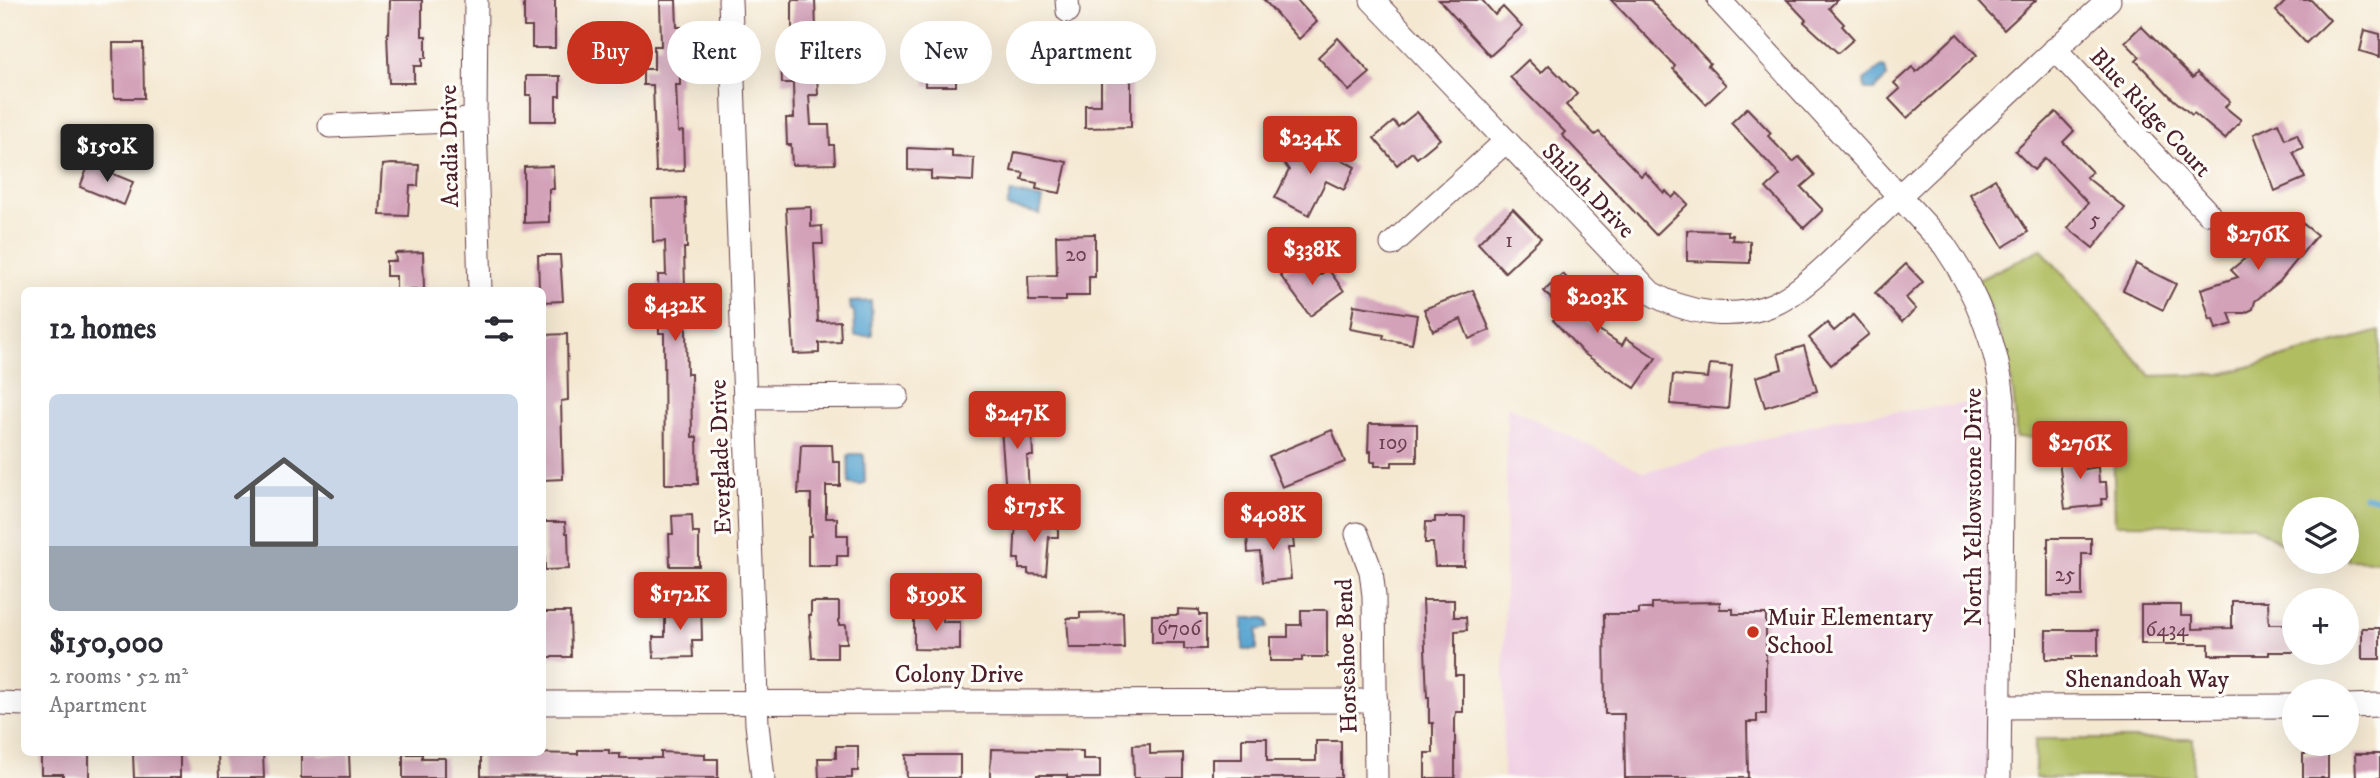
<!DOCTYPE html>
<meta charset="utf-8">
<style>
body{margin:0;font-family:"IM FELL DW Pica",serif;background:#f7f7f7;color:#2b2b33;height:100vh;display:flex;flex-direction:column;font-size:26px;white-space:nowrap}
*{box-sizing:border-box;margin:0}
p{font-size:23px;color:#7c7c81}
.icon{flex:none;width:38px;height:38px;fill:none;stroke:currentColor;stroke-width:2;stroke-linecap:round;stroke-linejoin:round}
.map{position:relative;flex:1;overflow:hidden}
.panel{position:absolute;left:21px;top:287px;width:525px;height:469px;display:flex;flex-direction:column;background:#fff;border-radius:10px;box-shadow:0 7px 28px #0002}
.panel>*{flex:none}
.banner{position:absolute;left:567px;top:21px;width:665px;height:63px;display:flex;gap:14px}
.buttons{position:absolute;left:2282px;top:497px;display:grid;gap:14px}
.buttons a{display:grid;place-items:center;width:77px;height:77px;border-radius:50%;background:#fff;box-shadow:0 7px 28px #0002;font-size:35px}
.price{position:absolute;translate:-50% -60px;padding:0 16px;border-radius:7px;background:#c8321e;color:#fff;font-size:23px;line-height:46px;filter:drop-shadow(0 2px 4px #0008)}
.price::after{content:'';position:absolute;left:50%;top:42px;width:21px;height:16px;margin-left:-10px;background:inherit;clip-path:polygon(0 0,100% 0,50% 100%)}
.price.active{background:#222;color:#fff}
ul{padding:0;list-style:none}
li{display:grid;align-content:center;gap:14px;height:371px;padding:0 28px}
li+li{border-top:2px solid #e1e1e2}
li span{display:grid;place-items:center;height:217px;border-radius:10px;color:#555}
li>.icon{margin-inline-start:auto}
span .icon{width:126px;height:126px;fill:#fffc;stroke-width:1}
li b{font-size:30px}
h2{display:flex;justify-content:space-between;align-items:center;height:84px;padding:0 28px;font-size:30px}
.tag{padding:0 24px;border-radius:32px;background:#fff;box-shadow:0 7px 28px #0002;font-size:24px;line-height:63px}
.tag.active{background:#c8321e;color:#fff}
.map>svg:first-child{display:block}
.built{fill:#f0d0e4}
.green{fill:#b0bd60;stroke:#7d6e46;stroke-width:2}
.water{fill:#58a4d0;stroke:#51627e;stroke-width:2}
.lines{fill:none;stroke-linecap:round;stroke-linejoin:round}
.stream{stroke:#58a4d0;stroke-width:5}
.building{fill:#d3a2b9}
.minor-casing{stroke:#643d44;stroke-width:25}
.minor{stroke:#fff;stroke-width:23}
.poi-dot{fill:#c8321e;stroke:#fdfcf7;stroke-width:2.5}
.labels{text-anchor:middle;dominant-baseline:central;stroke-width:6;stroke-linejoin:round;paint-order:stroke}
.number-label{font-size:21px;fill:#6c404e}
.street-label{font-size:24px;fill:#4a1f2b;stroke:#fdfcf7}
.poi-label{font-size:24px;fill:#4a1f2b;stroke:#fdfcf7;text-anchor:start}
</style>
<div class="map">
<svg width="2380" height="778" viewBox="0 0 2380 778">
<rect width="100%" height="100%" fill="#fdfcf7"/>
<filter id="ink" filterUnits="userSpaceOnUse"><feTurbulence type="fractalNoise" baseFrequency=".0143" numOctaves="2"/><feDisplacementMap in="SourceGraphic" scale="14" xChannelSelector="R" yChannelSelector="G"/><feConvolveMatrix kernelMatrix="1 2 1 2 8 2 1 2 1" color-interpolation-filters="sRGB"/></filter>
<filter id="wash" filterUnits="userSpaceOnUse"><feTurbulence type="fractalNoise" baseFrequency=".00686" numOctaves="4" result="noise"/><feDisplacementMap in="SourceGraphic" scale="28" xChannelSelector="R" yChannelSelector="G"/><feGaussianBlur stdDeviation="1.57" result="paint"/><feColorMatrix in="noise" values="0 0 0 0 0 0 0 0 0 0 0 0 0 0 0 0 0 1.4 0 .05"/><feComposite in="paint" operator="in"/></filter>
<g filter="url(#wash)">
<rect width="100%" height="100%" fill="#f4e8d1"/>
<path class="built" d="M2003,400L1999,778H1503L1507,406L1644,472L1839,418Z"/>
<g class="green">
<path d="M2041,249L2151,376L2222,374L2380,331V561L2347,560V509H2294V551L2251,525L2115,524L2113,434L2016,438C2016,383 2003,329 1976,281Z"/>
<rect x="2035" y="739" width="158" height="39"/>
</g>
<g class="water">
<path d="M1882,67L1885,68L1887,77L1874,90H1865L1864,80Z"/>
<path d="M1011,192L1043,199L1040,214L1007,207Z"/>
<path d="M871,301L872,336H855L854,311L851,310L850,302Z"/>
<path d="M850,454H862L864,456L865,482L862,485L849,484L848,456Z"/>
<path d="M1243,618H1265V620L1268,621V628L1257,630V650H1243Z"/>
</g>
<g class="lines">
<path class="stream" d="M2365,496L2380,499"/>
</g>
<g id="blocks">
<g class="building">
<path d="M390,0H422V36H426V58H422V66H414V83H389L387,33H389Z"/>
<path d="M524,0H555V48H532V27H524Z"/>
<path d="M660,0H676L677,27H683V67H680V85H676L678,132L683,131L684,171L656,172L653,85H643V69H654V46H661Z"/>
<path d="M792,0H815L817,60L827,59L828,75H817L818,95H809L811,125H829L830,145H834L835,164L792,165L791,145H787L786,118H794L793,83H782L781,52H792Z"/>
<path d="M1264,0H1297L1317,22L1299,39Z"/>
<path d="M1439,0H1482L1495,15L1503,7L1522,27L1490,56Z"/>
<path d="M1611,0H1650L1710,63L1708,66L1726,85L1706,104L1673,69L1675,66Z"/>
<path d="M1787,0H1837L1829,8L1844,24L1842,26L1854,39L1838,53L1804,22L1806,20Z"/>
<path d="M1976,0H2036L2004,30Z"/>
<path d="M2287,0H2311L2330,20L2306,43L2276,11Z"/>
<path d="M2141,26L2193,78L2197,73L2230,101L2225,107L2241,120L2225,139L2194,113L2192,115L2174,100L2136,61L2140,57L2125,42Z"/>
<path d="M2365,30L2380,34V57L2360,51Z"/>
<path d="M1957,34L1977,55L1907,118L1889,99L1900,89L1894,83L1912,67L1916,72Z"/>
<rect x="925" y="36" width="31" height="50"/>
<path d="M1338,38L1370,73L1349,91L1318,57Z"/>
<path d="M113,43H143L144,98H114Z"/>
<path d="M1528,60L1541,73L1549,65L1577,94L1566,105L1595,135L1599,132L1641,176L1645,172L1664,193L1666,191L1672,198L1677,193L1688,204L1656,235L1562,135L1565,132L1510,77Z"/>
<path d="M526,76H560V96H556V121H531V95H526Z"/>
<path d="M1101,80H1131V127L1085,128V105H1101Z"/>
<path d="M1747,108L1771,133L1768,136L1793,162L1799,157L1815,175L1801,187L1823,210L1804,228L1766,188L1780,175L1731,123Z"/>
<path d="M1417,112L1440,139L1417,158L1412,152L1397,165L1374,138L1394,121L1398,127Z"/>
<path d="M2056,112L2074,131L2063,142L2092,172L2086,177L2125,208L2093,248L2068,228L2088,203L2045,158L2034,170L2015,151Z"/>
<path d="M2278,123L2285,139L2297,134L2303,148L2293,152L2305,178L2275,191L2254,134Z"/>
<path d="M1270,140L1300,160L1309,143L1355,167L1344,190L1326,181L1309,215L1275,198L1289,170L1268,141Z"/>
<path d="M908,148L952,150V157L974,158L973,181L931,179V171L908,170Z"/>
<path d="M1015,152L1067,162L1060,193L1036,189L1037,183L1022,180L1024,173L1011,171Z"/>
<path d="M89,164L133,182L124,205L80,187Z"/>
<path d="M392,164L419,165L418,186H410L408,216L380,215L383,165Z"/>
<path d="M553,166L554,189H549V222L524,223V167Z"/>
<path d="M1995,179L2028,232L2003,247L1970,194Z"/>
<path d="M686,198L687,248H684L687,374H691L692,437H697L698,484H665L664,333H659L658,275H666L665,241L653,242L652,199Z"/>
<path d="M811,207V227L822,226L823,244H814L818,322L840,321L841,342L819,343V353L794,354L786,208Z"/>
<path d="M1513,209L1541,238L1505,272L1478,243Z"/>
<path d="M2291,214L2317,235L2280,281L2255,301L2253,309L2245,313H2229L2233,324L2216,329L2213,319L2210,320L2201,289L2238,277L2231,270L2255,250L2275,225L2279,228Z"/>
<path d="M1687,230L1728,231V235H1733L1732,240L1750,241V263L1687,261Z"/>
<path d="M1095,234V277H1089V296H1066V301H1029L1028,276L1057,275L1056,235Z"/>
<path d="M423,252L424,290H396V276H386V261H396L395,253Z"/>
<path d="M538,255H560L563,301L542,302V290H539Z"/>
<path d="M1303,259L1317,277L1328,269L1344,291L1310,316L1280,275Z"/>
<path d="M1906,264L1923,282L1906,298L1916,309L1902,322L1875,293Z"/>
<path d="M2136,264L2176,284L2163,310L2123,290Z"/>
<path d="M1563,274L1598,312L1587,322L1622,345L1626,338L1656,358L1635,388L1583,353L1553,320L1563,312L1544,291Z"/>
<path d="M1473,290L1490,330L1469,339L1461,319L1433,331L1424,309Z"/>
<path d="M1354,305L1417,315L1412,344L1383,339L1384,335L1350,329Z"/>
<path d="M1853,315L1869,334L1831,365L1809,338L1827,323L1834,331Z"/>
<path d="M567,334L568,400L561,401L563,479L542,480V335Z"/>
<path d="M1804,346L1817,391L1765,407L1756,377L1782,369L1778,354Z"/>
<path d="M1710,364L1732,366L1728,409L1670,404L1673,375L1708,378Z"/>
<path d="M1031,413L1033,456H1027L1029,492L1006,493L1000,415Z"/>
<path d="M1369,424H1417V462H1392V466H1375V462H1371V451L1368,452Z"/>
<path d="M1332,430L1345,462L1282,487L1269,456Z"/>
<path d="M801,445H832L833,462H840V486H826V518H837V535H848V556H837V566H808V536H811V494H798Z"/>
<path d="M2083,449L2085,469L2098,467L2099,482H2106L2107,499H2101L2102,505L2065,509L2058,452Z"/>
<path d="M692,515L693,533H699V566H670L669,534H673L672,516Z"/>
<path d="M1435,517H1465L1464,566H1435L1433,543H1425L1426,522H1435Z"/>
<path d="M1016,518L1058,521V537H1049L1046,575L1028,574V569H1019V559H1014Z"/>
<path d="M544,522H565L566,533H568L569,569L545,570Z"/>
<path d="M1292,527L1294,548H1288L1291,579L1263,582L1260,552L1248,553L1247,533Z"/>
<path d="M2048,538H2091V554H2082V596H2048Z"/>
<path d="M701,600L702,640H692L693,657L654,658L653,637H665V613H679V601Z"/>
<path d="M1423,600H1454V617H1466L1467,630L1455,631V675H1463V712H1456L1455,718V778H1425V753H1433V723H1429V697H1427Z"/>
<path d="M2232,601H2268L2269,624H2294V652H2269V655H2209V644H2141V605H2181V616H2192V629L2232,628Z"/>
<path d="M811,602H839V625H846L847,643H837V658H812L809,615H811Z"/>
<path d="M1720,602V609H1733V614H1766V714H1757V722H1747L1748,778H1625L1624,714H1605L1604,614H1639V609H1652V603Z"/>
<path d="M1178,609L1199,610V615H1206V649H1184V643H1152V615H1178Z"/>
<path d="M1301,610H1327V657H1302V661H1270V637H1288V625H1301Z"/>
<path d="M545,612H570L571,657H542Z"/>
<path d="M1123,612L1124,648H1069L1067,618H1080V613Z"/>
<path d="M914,613H943V622H960V650L914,649Z"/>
<rect x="2362" y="628" width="18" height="31"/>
<path d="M2046,630H2098V656H2072V659H2046Z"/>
<path d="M1242,738H1267V761H1316V741H1341V778H1212V759H1242Z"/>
<path d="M1150,744V754L1183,753V778H1134L1133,745Z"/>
<path d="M836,746H858V771H852V778H819L818,758H836Z"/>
<path d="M991,749L1083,751V759H1100V778H1067V775H1037V778H990Z"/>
<path d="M578,750H609V754H620V758H661V752L705,754V759H718V778L481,776V752L578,754Z"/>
<path d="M319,752V755L349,754L350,778H301V753Z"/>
<path d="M218,753H263L264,778H219Z"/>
<path d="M41,754H89V778H63V774H41Z"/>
<path d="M133,754H180V778H134Z"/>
<path d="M403,754H422V758H445V778H403Z"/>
<rect x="2303" y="754" width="25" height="24"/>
<path d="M2355,754H2380V778H2356Z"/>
<path d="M906,755H960V778H907Z"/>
</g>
</g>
</g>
<g filter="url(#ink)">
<use href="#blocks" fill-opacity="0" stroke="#643d44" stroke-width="2"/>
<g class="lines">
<defs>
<g id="minor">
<path d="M476,0L475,120L480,290"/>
<path d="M730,0L757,724L763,778"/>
<path d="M1067,0L1068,11"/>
<path d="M1372,0L1651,293C1687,314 1734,321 1774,304C1805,291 1853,240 1879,215C1956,143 2031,71 2109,0"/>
<path d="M1719,0L1944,245C1975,290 1998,345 2003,400L1999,778"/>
<path d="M2055,49L2208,213"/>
<path d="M330,126L475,120"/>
<path d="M1392,244L1505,142"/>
<path d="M745,397L897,396"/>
<path d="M1357,534L1371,571L1374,596L1376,778"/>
<path d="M0,703L24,704"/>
<path d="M542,703L1376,701"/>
<path d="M2347,706L2380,705"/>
<path d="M2000,707L2294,706"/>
</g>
</defs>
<use href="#minor" class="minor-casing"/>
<use href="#minor" class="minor"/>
</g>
</g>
<circle class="poi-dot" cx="1753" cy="632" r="7"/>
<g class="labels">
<g class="number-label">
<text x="2095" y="220">5</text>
<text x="1509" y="241">1</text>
<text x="1076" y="255">20</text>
<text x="1393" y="443">109</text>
<text x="2065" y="575">25</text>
<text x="1179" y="629">6706</text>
<text x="2167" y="630">6434</text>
</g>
<g class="street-label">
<text transform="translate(2150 113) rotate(47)">Blue Ridge Court</text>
<text transform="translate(450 146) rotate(-91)">Acadia Drive</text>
<text transform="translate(1588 191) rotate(46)">Shiloh Drive</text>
<text transform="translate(721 457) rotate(-92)">Everglade Drive</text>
<text transform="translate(1974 507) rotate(-90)">North Yellowstone Drive</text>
<text transform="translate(1347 656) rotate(-92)">Horseshoe Bend</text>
<text x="959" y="675">Colony Drive</text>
<text x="2147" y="680">Shenandoah Way</text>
</g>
<g class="poi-label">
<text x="1767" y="618">Muir Elementary<tspan x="1767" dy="28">School</tspan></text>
</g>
</g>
</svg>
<div class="buttons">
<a><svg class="icon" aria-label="layers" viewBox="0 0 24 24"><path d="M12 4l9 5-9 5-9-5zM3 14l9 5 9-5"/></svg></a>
<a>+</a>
<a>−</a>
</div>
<b class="price" style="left:1310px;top:176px">$234K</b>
<b class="price active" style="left:107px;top:184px">$150K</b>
<b class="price" style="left:2258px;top:272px">$276K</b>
<b class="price" style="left:1312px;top:287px">$338K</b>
<b class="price" style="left:1597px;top:335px">$203K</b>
<b class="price" style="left:675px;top:343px">$432K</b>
<b class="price" style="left:1017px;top:451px">$247K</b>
<b class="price" style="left:2080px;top:481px">$276K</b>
<b class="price" style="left:1034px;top:544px">$175K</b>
<b class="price" style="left:1273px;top:552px">$408K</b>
<b class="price" style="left:680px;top:632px">$172K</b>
<b class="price" style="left:936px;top:633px">$199K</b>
<div class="banner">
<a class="tag active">Buy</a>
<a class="tag">Rent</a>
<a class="tag">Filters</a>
<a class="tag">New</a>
<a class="tag">Apartment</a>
</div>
<section class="panel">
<h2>12 homes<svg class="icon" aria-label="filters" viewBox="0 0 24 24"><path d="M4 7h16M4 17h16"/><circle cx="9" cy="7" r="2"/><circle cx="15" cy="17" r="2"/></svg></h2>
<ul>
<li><span style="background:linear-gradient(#c9d6e8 70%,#9aa5b1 0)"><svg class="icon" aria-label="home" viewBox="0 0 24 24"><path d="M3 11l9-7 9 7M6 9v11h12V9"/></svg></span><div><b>$150,000</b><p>2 rooms · 52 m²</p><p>Apartment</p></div></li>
</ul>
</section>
</div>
